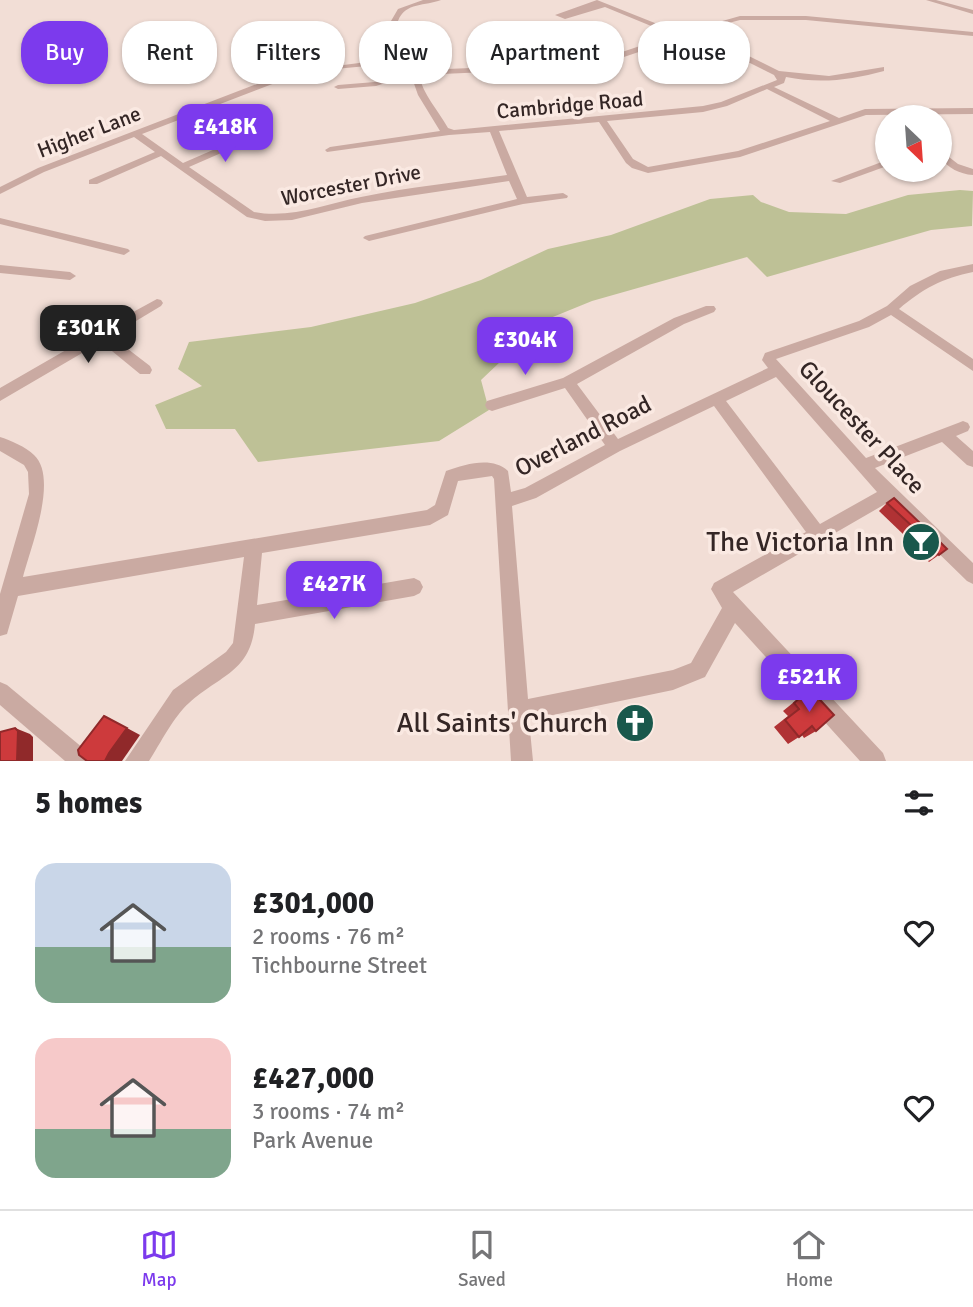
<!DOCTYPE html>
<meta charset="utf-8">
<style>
body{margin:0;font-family:Signika,sans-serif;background:#f6f6f6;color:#202124;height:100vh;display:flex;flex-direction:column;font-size:26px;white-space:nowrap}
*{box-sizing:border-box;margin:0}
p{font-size:23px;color:#757577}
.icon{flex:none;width:38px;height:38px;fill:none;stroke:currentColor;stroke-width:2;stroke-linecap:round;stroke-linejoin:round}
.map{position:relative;height:761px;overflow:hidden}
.panel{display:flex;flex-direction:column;background:#fff;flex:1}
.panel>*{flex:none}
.hud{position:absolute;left:21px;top:21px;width:931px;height:63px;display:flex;gap:14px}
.needle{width:46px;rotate:155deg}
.tools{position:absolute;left:875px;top:105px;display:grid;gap:14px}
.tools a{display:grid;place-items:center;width:77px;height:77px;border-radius:50%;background:#fff;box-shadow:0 2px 5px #0004;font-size:35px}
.price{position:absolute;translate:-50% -60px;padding:0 16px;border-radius:14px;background:#7c3aed;color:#fff;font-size:23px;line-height:46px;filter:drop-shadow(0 2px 4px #0008)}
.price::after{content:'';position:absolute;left:50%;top:42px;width:21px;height:16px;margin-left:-10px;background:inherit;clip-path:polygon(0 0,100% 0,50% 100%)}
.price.active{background:#222;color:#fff}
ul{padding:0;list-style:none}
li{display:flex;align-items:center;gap:21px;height:175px;padding:0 35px}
li span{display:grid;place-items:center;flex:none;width:196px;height:140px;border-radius:21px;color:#555}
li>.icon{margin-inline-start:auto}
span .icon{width:84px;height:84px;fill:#fffc;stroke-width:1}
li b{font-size:30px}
h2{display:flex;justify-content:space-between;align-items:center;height:84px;padding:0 35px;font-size:30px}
.chip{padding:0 24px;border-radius:28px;background:#fff;box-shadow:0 2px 5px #0004;font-size:24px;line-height:63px}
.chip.active{background:#7c3aed;color:#fff}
.tabs{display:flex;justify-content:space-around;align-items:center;height:98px;border-top:2px solid #e0e0e0;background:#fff;font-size:19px;color:#757577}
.tabs a{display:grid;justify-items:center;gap:4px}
.tabs .active{color:#7c3aed}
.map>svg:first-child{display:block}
.green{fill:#bec196}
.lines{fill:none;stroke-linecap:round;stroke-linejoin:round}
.minor{fill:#caaaa2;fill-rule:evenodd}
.wall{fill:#b03234}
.shaded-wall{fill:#90292a}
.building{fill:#cd3a3c;stroke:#90292a;stroke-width:2}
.labels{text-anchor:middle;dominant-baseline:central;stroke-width:7;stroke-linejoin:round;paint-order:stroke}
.far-street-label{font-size:21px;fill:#342625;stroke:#fae9e2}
.street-label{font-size:24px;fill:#342625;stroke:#fae9e2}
.near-poi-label{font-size:28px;fill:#342625;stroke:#fae9e2;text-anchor:end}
</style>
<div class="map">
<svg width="973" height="761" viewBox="0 0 973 761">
<rect width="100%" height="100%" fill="#f2ded6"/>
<path class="green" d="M960,190L973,191L972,226L931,230L767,277L747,257L592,301L543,321L481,380L489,410L439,441L258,462L235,429H166L155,405L202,386L178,369L189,342L311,327L415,303L481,280L548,249L611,235L710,199L753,195L761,202L789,212L846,214L908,195Z"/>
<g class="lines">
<g class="minor">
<path d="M423,0H441C426,6 405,2 398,21L446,69L579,64L610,56L673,35L605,7L565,19L555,15L597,0L680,33L740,16H806L973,32V36L806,20H740L698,31L779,71L829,76L884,67V71C851,80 820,84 786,77L784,83L774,87L839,118L865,109L973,108V114L866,115L740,157L648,173L632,168L626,163L599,122L499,131L527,197L563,193L568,196L567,198L523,204L369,241L363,238L365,236L517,199L509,181L362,203L292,220L265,221L247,217L161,156L97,184H89V180L155,152L134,137L44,172L0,194V187L38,168L270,79L313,70L307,53L311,48L237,40L234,36L314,44L330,26L334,28L315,53L320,68L367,62L399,71L438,69L391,21L398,9ZM692,34L774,75L777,80L721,102L703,106L454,130L448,128C438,110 423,95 419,75L579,68L615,60ZM367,66L392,73L391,76L375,82L338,85L334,87L338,89L376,86L398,79L399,75H411L418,95L440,131L330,147L325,150L327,152L449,135L490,132L507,175C459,182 409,187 361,197C326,204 291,219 254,212L189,167L258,137V133H252L183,163L142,134L275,83L335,69ZM767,89L830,121L738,151L648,167L633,159L607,121L703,112L727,106Z"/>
<path d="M926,0H936L973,10V14Z"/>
<path d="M940,150L958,164L973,169V175C959,174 949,168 940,158Z"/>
<path d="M887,160V166L840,183L831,181Z"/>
<path d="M0,218L128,249L130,251L124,255L0,224Z"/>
<path d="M973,264V272C943,278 922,289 899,309L973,359V371L891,315L869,327L776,359L866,458L958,423L963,421L968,423L970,427L968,431L956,436L973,451V467L967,465L942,442L875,468L973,563V584L967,581L887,503L733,592L883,753L886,761H860L735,623L705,677L673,690L529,720L533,761H511L494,479L492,476L458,481L448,515L430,525L262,553L257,605L414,578L420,581L423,587L420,593L414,596L255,624C251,672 220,675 189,703C174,716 160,744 149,761H125L173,690L226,652L233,643L244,557L18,596L7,634L0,636V594L29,494L28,472L24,465L0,451V437C10,440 26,447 34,455C59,478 30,549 23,577L427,510L435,505L446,471C466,464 492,456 508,471L511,492L525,488L605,445L565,388L492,411L487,409L485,405L487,401L563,378L674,318L706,306H714L716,309L714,312L684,324L577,384L618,439L768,368L762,360L765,353L859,321L887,306L910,286L940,271ZM776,377L877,492L820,524L726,401ZM714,406L806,532L714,583L711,589L722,608L691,663L673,670L528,699L512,506L536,498L620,451Z"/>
<path d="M0,265L70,272L76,276L70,280L0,273Z"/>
<path d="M157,299L161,300L163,303L161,306L111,336L150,366L152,370L150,374H140L101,342L0,401V388L92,335L72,318L70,315L72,312H80L102,329Z"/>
<path d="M0,682L7,685L89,753L92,761H65L0,705Z"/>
</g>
</g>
<g class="wall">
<path d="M887,503L920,523L912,531L904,535L879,511Z"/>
<path d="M929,545L947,549L929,562L920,553Z"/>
<path d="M810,689L816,731L804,738L802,735L788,744L774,727L788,716L783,711Z"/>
</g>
<g class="shaded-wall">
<path d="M920,523L912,531L904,535L913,527Z"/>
<path d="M15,728L30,734L33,737V761H17Z"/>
<path d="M127,728L140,735L122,761H105L109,753Z"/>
</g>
<g class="building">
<path d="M894,498L920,523L913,527L887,503Z"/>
<path d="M937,539L947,549L939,555L929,545Z"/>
<path d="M810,689L834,715L816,731L812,726L799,737L785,720L799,709L794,703Z"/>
<path d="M104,716L127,728L109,753L105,761H87L79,755L78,750Z"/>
<path d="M15,728L18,731L17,761H0V732Z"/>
</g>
<defs>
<symbol id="bar-disc" viewBox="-11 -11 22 22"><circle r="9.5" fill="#19584c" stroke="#fae9e2"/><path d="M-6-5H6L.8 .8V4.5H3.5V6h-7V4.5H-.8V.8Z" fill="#fff"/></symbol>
<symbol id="church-disc" viewBox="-11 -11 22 22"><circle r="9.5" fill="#19584c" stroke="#fae9e2"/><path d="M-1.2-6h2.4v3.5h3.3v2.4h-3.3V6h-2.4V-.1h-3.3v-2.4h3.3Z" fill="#fff"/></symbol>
</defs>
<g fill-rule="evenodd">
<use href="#bar-disc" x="899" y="520" width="44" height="44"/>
<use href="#church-disc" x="613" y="701" width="44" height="44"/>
</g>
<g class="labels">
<g class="far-street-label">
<text transform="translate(570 105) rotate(-5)">Cambridge Road</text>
<text transform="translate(89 132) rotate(-21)">Higher Lane</text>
<text transform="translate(351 185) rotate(-11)">Worcester Drive</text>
</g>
<g class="street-label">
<text transform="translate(862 427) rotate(47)">Gloucester Place</text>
<text transform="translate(583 436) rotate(-27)">Overland Road</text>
</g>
<g class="near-poi-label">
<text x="894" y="542">The Victoria Inn</text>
<text x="608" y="723">All Saints' Church</text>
</g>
</g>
</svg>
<div class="tools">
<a><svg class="needle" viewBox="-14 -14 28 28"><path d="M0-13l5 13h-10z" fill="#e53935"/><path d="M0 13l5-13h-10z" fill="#757577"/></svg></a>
</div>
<b class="price" style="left:225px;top:164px">£418K</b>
<b class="price active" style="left:88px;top:365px">£301K</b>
<b class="price" style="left:525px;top:377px">£304K</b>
<b class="price" style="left:334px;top:621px">£427K</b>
<b class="price" style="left:809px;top:714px">£521K</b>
<div class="hud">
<a class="chip active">Buy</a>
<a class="chip">Rent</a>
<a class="chip">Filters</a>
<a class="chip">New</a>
<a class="chip">Apartment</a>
<a class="chip">House</a>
</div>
</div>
<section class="panel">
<h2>5 homes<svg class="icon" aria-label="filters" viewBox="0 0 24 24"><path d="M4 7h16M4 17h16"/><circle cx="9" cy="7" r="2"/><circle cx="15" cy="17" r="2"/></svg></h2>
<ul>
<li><span style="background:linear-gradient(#c9d6e8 60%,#7fa58c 0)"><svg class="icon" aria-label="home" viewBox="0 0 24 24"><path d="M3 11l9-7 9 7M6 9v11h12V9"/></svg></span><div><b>£301,000</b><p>2 rooms · 76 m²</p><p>Tichbourne Street</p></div><svg class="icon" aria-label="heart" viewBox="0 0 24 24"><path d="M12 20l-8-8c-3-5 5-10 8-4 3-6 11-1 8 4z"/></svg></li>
<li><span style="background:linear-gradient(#f6c9c9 65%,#7fa58c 0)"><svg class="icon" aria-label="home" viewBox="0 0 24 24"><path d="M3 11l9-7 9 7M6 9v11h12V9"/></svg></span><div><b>£427,000</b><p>3 rooms · 74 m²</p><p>Park Avenue</p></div><svg class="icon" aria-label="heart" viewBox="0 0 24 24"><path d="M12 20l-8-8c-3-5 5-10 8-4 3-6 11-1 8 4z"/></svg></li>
</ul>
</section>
<nav class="tabs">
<a class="active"><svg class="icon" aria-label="map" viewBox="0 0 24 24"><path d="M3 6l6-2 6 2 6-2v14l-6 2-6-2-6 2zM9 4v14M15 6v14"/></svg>Map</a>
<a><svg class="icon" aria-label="saved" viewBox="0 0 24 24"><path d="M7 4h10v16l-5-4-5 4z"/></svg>Saved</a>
<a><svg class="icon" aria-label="home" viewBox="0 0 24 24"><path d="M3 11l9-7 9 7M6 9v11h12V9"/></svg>Home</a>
</nav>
